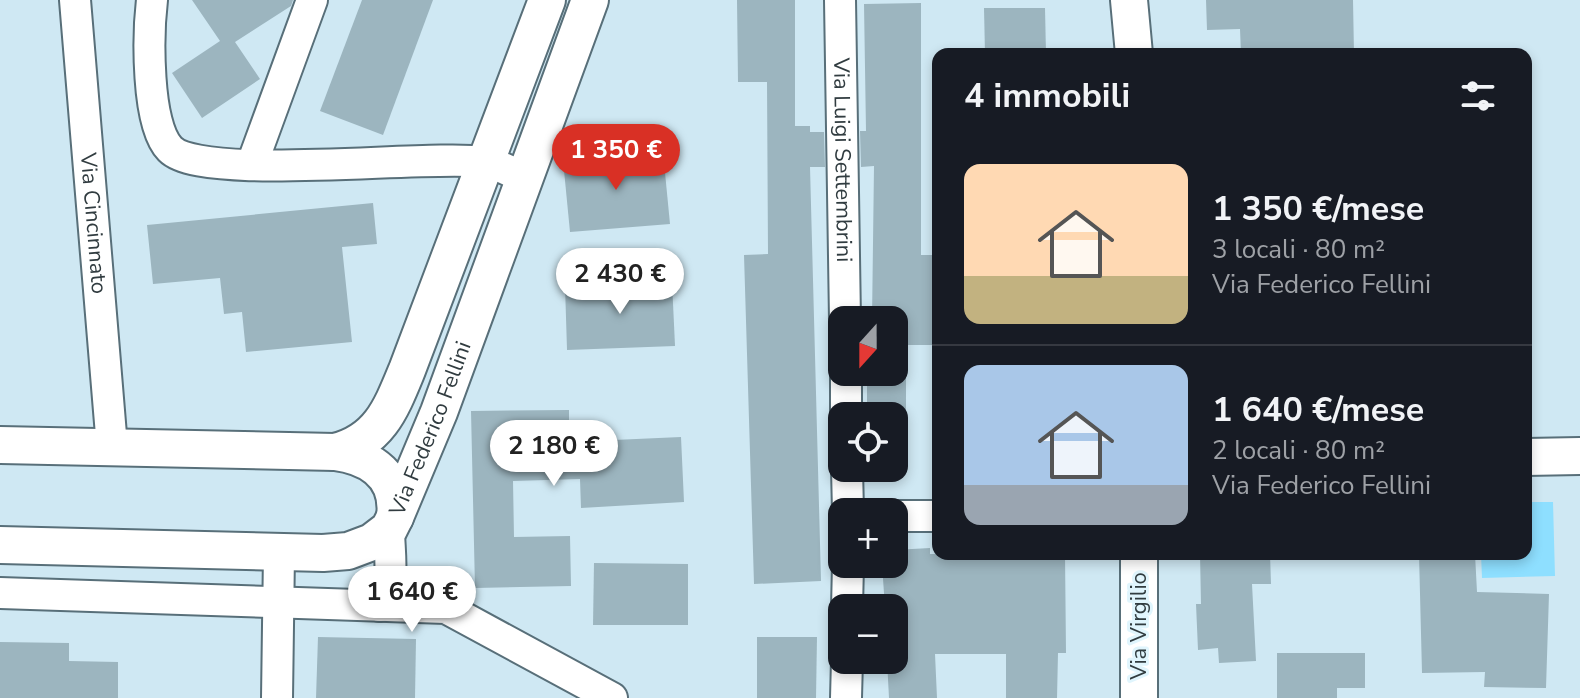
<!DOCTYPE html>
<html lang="it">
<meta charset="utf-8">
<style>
body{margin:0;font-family:"Nunito Sans",sans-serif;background:#20242c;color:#f1f3f6;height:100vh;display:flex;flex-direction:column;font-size:30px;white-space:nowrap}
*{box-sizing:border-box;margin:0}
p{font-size:26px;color:#9ea1a6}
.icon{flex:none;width:44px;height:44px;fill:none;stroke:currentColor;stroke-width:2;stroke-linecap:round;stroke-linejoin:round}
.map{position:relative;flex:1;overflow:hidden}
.drawer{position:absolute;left:932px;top:48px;width:600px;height:512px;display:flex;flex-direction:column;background:#171b24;border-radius:16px;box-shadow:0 4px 12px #0003}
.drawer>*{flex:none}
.needle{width:52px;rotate:201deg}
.fabs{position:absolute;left:828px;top:306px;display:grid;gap:16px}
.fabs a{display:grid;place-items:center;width:80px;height:80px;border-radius:16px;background:#171b24;box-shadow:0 4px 12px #0003;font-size:40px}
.price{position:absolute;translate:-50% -68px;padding:0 18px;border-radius:28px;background:#fff;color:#222;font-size:26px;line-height:52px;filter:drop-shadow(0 2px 4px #0008)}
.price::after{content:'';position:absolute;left:50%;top:48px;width:24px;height:18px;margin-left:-12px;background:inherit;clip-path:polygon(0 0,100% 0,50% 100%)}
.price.on{background:#d93025;color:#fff}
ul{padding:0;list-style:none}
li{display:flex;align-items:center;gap:24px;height:200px;padding:0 32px}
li+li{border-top:2px solid #363941}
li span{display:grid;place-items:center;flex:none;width:224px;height:160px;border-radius:16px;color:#555}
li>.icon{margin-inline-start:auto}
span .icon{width:96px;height:96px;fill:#fffc;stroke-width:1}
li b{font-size:34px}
h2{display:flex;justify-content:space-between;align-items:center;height:96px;padding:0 32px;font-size:34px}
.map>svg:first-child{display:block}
.green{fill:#8edfff}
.building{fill:#9cb5bf}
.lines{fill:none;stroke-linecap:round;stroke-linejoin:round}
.minor-casing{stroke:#586f79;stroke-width:34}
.tertiary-casing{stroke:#586f79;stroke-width:40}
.minor{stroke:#fff;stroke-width:30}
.tertiary{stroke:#fff;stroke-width:36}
.labels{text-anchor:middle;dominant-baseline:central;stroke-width:6;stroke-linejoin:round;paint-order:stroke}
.street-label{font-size:22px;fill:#313c40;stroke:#e0f5fd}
</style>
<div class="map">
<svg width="1580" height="698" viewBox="0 0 1580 698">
<rect width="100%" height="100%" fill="#cfe8f3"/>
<path class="green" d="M1526,502H1553L1555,576L1482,578L1481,554H1526Z"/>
<g class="building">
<path d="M192,0H293L291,6L235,42L260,79L202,118L172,73L220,41Z"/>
<path d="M362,0H433L383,135L320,111Z"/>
<path d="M737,0H795V126H810V132H824L825,167H810L821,581L754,584L744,255L768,254L767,82H738Z"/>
<path d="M1206,0H1353L1354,54H1241L1240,29L1207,30Z"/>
<path d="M921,3V255H938V345H894V320H872L874,166L861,167L860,131H866L864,4Z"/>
<path d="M984,8H1045L1046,54H985Z"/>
<path d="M663,152L670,224L570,232L563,160Z"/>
<path d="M373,203L377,244L342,247L352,342L246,352L242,312L224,314L220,278L153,284L147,225Z"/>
<path d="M672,282L675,346L567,350L565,286Z"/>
<rect x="867" y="372" width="39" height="44"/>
<path d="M569,410V442L681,437L684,502L581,508L580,479L513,481L514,537L570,536L571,586L475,588L471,411Z"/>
<path d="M930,548V554H1065L1066,653H1058L1057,698H1006V654H935L937,698H889L887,660H894V608H885L882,564H894V550Z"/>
<path d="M1200,554H1270L1271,584H1252L1256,661L1219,663L1218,648L1198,650L1196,604H1201Z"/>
<path d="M1419,554H1475L1477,592L1549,594L1546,688L1484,687L1485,672L1422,673Z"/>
<path d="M594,563L688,564V625H593Z"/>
<path d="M318,637L416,639L415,698H316Z"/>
<path d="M757,637H817L816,698H757Z"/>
<path d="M0,642L69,643V661L118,662V698H0Z"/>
<path d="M1277,653H1365V688H1337V698H1277Z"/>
</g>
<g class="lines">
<defs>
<g id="minor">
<path id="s1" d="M75,0L112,447"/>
<path d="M152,0C148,33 146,125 170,149C202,182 428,154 485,162C498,164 512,173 524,177"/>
<path id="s2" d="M840,0L845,320"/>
<path d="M252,164L312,0"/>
<path d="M846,372V416"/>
<path d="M847,468L848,512"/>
<path d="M894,516H938"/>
<path d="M0,593L446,608L612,698"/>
<path d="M380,606C396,587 389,552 389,529"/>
<path d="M847,608L848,564"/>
<path d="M277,698L279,553"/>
<path d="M846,698L847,660"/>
</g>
<g id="tertiary">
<path d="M1129,0L1134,54"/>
<path d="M0,445L335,452C379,441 391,409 407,370L547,0"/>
<path d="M335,452C372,457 400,477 395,517"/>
<path d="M1526,457L1580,456"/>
<path id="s3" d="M0,545L323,553L348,551L372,542L389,529L395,517L439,412L590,0"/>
<path d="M1139,554V698"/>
</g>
</defs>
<use href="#minor" class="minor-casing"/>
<use href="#tertiary" class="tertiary-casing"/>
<use href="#minor" class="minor"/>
<use href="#tertiary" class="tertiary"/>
</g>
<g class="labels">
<g class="street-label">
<text stroke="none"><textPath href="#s2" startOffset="160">Via Luigi Settembrini</textPath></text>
<text stroke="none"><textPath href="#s1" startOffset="224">Via Cincinnato</textPath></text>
<text stroke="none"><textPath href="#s3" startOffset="504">Via Federico Fellini</textPath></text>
<text transform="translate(1139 626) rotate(-90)">Via Virgilio</text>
</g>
</g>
</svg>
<div class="fabs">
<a><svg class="needle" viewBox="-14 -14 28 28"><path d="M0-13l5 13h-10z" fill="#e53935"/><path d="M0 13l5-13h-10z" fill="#9ea1a6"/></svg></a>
<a><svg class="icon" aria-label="locate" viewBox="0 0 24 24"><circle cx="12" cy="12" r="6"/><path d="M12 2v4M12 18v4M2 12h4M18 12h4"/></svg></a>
<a>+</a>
<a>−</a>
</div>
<b class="price on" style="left:616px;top:192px">1 350 €</b>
<b class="price" style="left:620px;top:316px">2 430 €</b>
<b class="price" style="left:554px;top:488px">2 180 €</b>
<b class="price" style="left:412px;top:634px">1 640 €</b>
<section class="drawer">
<h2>4 immobili<svg class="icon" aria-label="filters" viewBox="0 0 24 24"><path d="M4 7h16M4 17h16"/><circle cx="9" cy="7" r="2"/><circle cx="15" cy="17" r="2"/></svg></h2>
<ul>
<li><span style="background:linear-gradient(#ffd9b3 70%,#c2b280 0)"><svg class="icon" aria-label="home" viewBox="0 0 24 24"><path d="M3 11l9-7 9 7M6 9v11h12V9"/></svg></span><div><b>1 350 €/mese</b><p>3 locali · 80 m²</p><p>Via Federico Fellini</p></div></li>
<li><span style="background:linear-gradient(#a9c7e8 75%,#9aa5b1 0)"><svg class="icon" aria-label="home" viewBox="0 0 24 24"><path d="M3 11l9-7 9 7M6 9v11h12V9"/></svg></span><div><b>1 640 €/mese</b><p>2 locali · 80 m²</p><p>Via Federico Fellini</p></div></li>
</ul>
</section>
</div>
